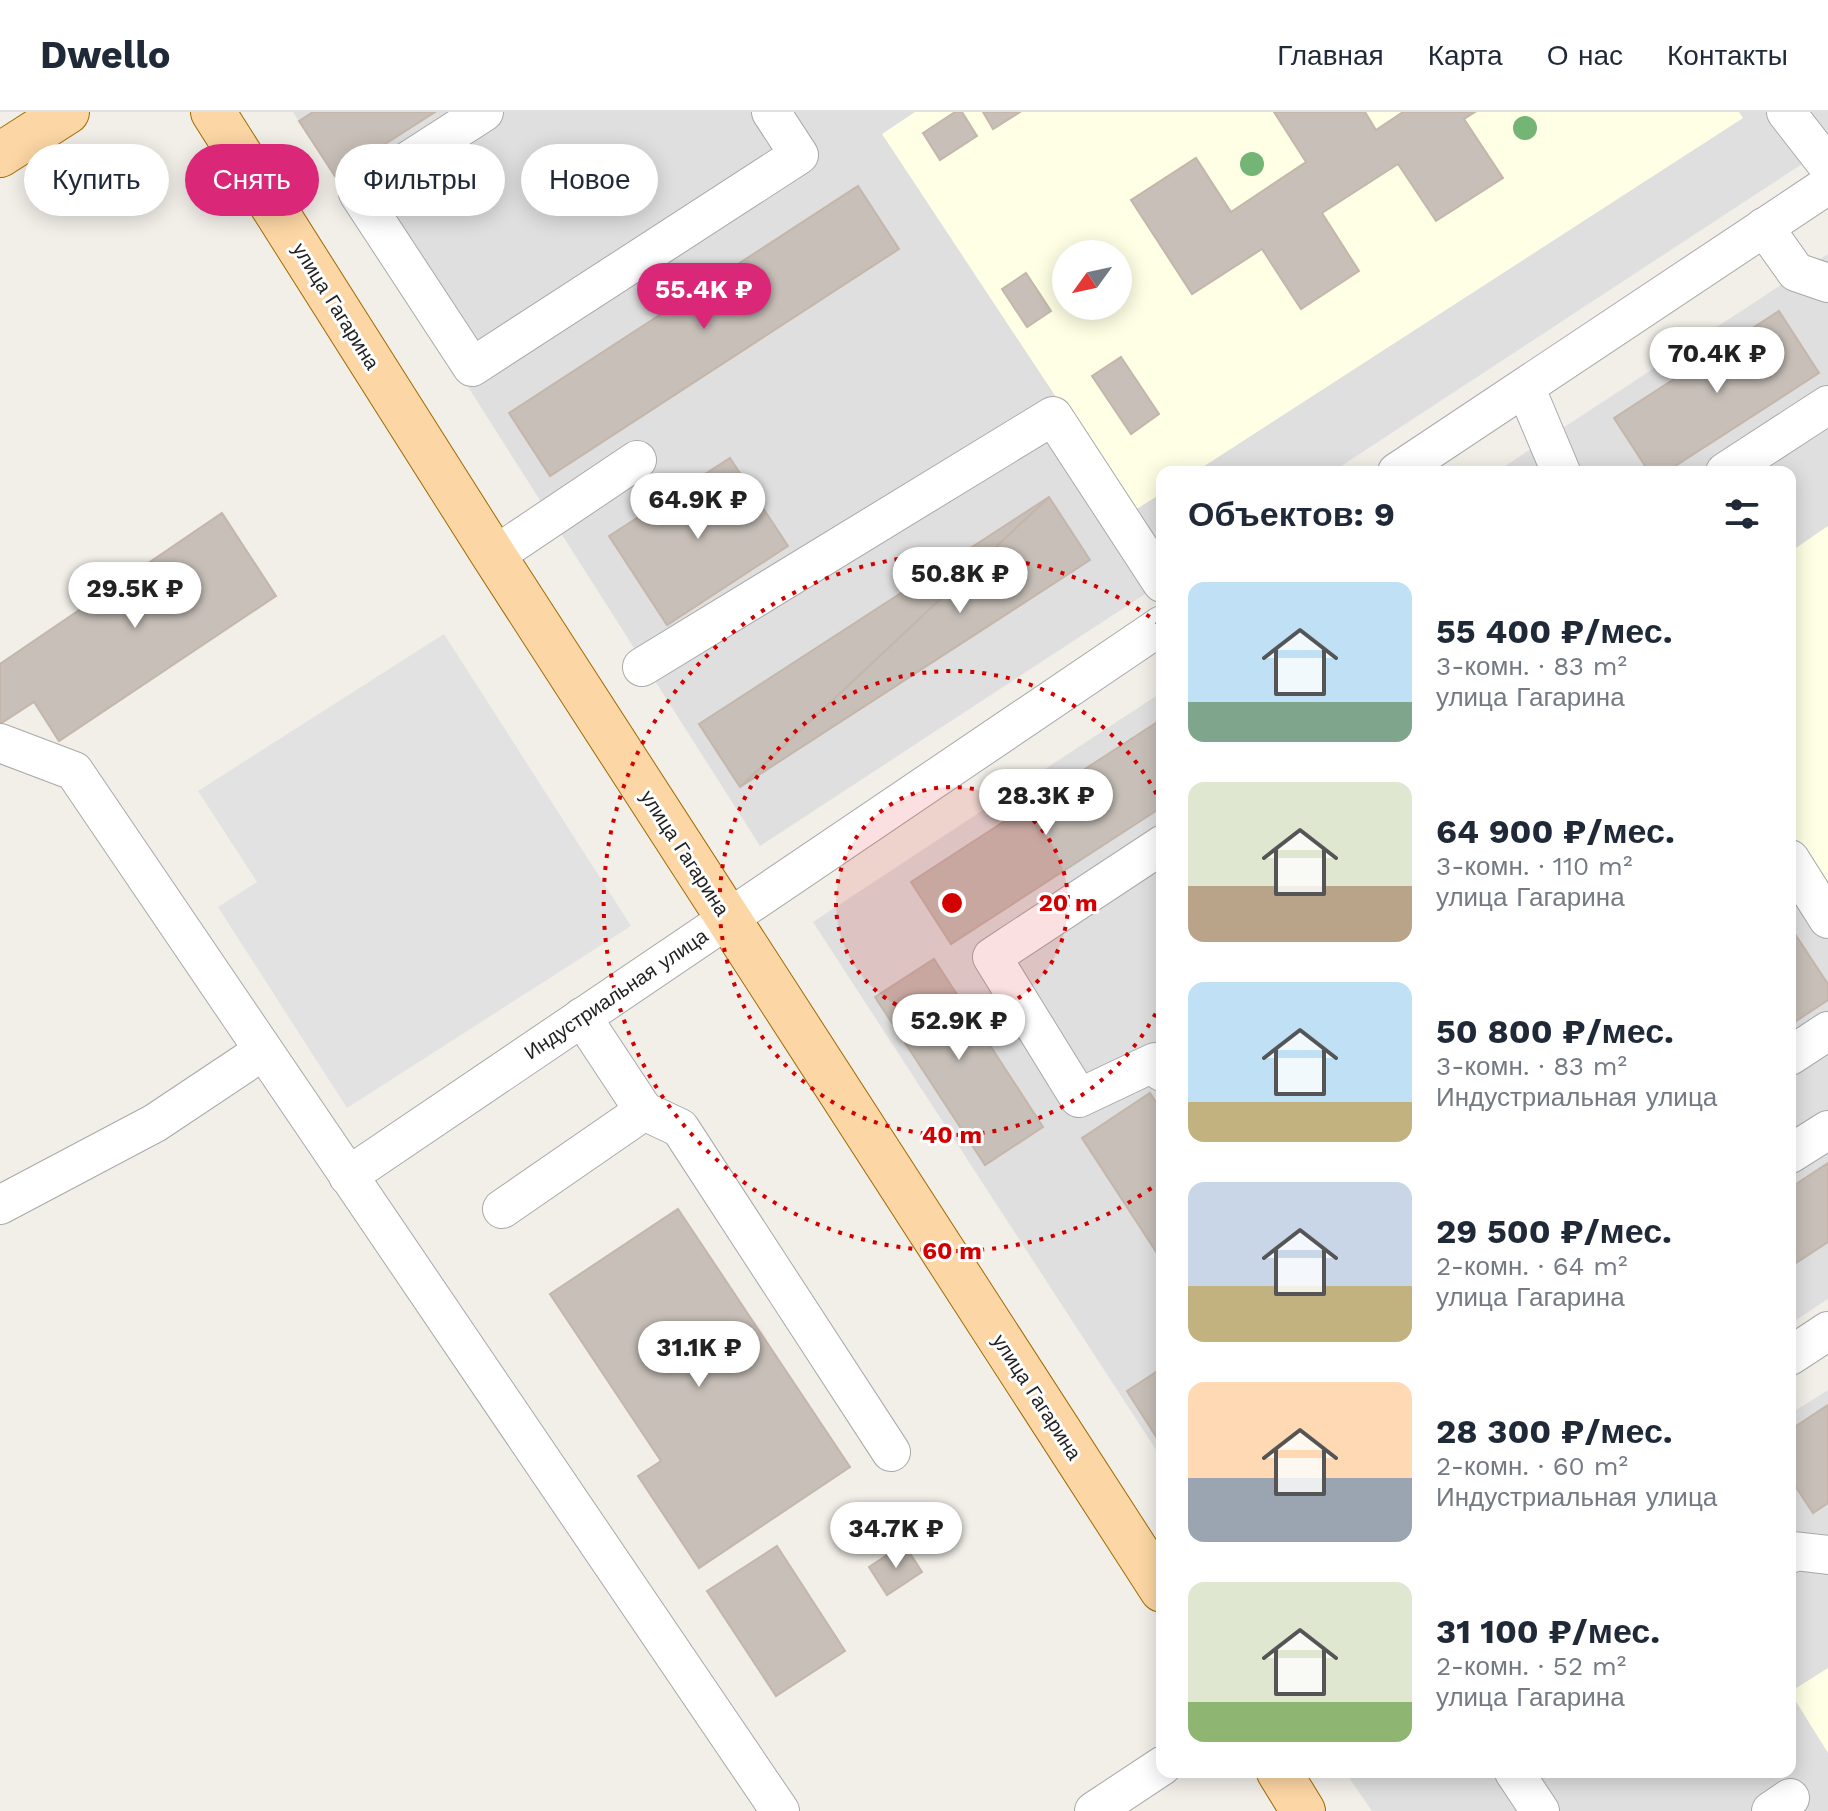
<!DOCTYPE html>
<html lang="ru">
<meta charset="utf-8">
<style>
body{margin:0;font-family:"Work Sans",sans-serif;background:#f2f2f3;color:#1f2937;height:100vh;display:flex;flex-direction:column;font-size:30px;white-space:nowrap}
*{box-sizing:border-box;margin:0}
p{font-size:26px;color:#747a83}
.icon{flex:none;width:44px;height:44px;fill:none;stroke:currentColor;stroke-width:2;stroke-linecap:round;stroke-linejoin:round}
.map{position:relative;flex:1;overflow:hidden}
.drawer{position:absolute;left:1156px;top:354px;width:640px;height:1312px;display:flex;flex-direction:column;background:#fff;border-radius:16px;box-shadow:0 4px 20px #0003}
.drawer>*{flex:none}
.hud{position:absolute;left:24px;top:32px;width:760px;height:72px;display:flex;gap:16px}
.needle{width:52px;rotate:237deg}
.fabs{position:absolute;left:1052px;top:128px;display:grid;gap:16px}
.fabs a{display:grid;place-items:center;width:80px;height:80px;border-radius:50%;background:#fff;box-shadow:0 4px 20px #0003;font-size:40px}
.price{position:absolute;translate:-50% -68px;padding:0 18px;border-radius:28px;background:#fff;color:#222;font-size:26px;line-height:52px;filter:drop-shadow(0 2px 4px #0008)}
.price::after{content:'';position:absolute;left:50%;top:48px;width:24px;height:18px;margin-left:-12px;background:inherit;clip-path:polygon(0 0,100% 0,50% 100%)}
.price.active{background:#db2777;color:#fff}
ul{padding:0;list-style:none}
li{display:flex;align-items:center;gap:24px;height:200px;padding:0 32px}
li span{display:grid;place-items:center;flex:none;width:224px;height:160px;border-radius:16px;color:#555}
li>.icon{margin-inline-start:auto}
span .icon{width:96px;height:96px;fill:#fffc;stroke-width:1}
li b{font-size:34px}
h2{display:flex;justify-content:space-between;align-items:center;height:96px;padding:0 32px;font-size:34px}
.chip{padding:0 28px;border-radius:36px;background:#fff;box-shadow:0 4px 20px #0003;font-size:28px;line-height:72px}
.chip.active{background:#db2777;color:#fff}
header{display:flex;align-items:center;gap:48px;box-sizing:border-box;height:112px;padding:0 40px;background:#fff;border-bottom:2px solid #e0e1e3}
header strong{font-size:38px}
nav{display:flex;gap:44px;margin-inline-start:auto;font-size:28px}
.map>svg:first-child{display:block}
.residential{fill:#e0dfdf;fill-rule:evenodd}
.education{fill:#ffffe5;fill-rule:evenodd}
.parking{fill:#e2e2e2}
.building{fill:#c7bfb8;stroke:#c4b6ab;stroke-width:2}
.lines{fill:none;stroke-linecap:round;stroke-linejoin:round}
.minor-casing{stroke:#a9a9a9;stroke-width:40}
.major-casing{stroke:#a06b00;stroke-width:46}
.minor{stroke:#fff;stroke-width:38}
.major{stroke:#fcd6a4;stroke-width:44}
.tree{fill:#74b475}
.ring{fill:none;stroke:#d40000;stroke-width:4;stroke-dasharray:4 8}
.labels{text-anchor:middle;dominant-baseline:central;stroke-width:6;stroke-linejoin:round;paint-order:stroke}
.street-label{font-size:20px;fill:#222;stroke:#fff}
.centre{fill:#d40000;stroke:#fff;stroke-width:4}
.ring-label{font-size:24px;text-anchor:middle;font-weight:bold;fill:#d40000;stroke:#fff;stroke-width:6;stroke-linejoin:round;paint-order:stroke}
</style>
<header>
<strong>Dwello</strong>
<nav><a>Главная</a><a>Карта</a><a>О нас</a><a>Контакты</a></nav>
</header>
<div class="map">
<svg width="1828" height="1699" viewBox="0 0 1828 1699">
<rect width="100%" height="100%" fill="#f2efe9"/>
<g class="residential">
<path d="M293,0H1828V35L1332,360H1162V471L760,734ZM1066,142H1118V194H1066Z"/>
<path d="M1828,142V1187L1790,1212V360H1496Z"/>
<path d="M1162,580V1347L813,810Z"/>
<path d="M1828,1278V1699H1372L1345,1660H1790V1302Z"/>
</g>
<g class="education">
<path d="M915,0H1739L1743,6L1195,360H1162V381L1132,400L882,22ZM1066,142H1118V194H1066Z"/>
<path d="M1828,414V782L1790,724V440Z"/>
<path d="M1828,1556V1641L1790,1580Z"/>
</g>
<path class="parking" d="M444,522L631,814L347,996L218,795L257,770L198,679Z"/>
<g class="building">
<path d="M313,0H435L335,64L299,9Z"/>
<path d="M955,0H962L977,24L940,48L923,21Z"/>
<path d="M983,0H1020L993,17Z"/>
<path d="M1274,0H1365L1376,18L1403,0H1475L1464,7L1503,66L1436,109L1398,52L1322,101L1359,159L1301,197L1262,137L1192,182L1131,88L1196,46L1231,100L1306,50Z"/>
<path d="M858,74L899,137L550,364L509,301Z"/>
<path d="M1026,161L1051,199L1027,215L1002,177Z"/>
<path d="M1779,199L1819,261L1666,360H1649L1614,306Z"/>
<path d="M1121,245L1159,302L1131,322L1092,264Z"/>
<path d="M730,346L788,434L667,513L609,424Z"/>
<path d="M1049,385L1090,448L740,675Z"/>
<path d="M1049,385L740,675L699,612Z"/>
<path d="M222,401L276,484L59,629L34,590L0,612V552Z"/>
<path d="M1162,607V695L951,832L911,770Z"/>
<path d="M1795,822L1828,872V888L1790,913V825Z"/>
<path d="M934,847L1043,1015L985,1053L875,885Z"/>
<path d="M1150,981L1162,999V1149L1082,1026Z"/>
<path d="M1828,1051V1130L1790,1155V1076Z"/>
<path d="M678,1097L850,1355L699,1456L638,1364L661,1349L550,1182Z"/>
<path d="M1162,1256V1334L1127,1279Z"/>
<path d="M1828,1293V1391L1813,1401L1790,1366V1318Z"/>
<path d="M904,1432L922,1460L887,1483L869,1455Z"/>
<path d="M777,1434L845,1539L776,1584L707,1479Z"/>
</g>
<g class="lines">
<defs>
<g id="minor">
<path d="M484,0L358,81L472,255L799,43L771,0"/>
<path d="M1786,0L1828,54"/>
<path d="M1764,115L1796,160L1828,171"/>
<path d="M1526,277L1561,360"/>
<path d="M1397,360L1828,73"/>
<path d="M1725,360L1828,293"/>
<path d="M494,444L637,348"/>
<path d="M642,555L1053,304L1162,471"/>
<path d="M0,631L74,659L780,1699"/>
<path d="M1162,733L992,845L1079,986L1155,950L1162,960"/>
<path d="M1790,747L1828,807"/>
<path d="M582,905L644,999L680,1016L891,1340"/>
<path d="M1790,944L1828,919"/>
<path d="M1790,1042L1828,1018"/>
<path d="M348,1064L1162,513"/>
<path d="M0,1093L155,1011L263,939"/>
<path d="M502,1097L644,999"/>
<path d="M1790,1244L1828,1219"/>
<path d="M1790,1442L1794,1439L1828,1443"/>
<path d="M1514,1660L1540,1699"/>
<path d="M1094,1699L1162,1654"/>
<path d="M1771,1699L1790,1686"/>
</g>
<g id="major">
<path d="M213,0L494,444L1162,1478"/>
<path d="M0,43L67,0"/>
<path d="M1279,1660L1303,1699"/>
</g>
</defs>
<use href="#minor" class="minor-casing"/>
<use href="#major" class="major-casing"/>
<use href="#minor" class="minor"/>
<use href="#major" class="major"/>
</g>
<g class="tree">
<circle cx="1525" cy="16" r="12"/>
<circle cx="1252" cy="52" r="12"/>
</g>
<circle cx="952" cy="791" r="116" fill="#d40000" fill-opacity=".12"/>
<g class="ring">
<circle cx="952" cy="791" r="116"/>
<path d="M1161 891A232 232 0 1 1 1161 691"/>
<path d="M1161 1069A348 348 0 1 1 1161 513"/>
</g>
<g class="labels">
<g class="street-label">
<text transform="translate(336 194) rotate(58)">улица Гагарина</text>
<text transform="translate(685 741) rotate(57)">улица Гагарина</text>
<text transform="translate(616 882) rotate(-34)">Индустриальная улица</text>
<text transform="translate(1037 1285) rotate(57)">улица Гагарина</text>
</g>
</g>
<circle cx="952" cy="791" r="12" class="centre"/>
<g class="ring-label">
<text x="1068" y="799">20 m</text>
<text x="952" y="1031">40 m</text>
<text x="952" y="1147">60 m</text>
</g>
</svg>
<div class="fabs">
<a><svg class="needle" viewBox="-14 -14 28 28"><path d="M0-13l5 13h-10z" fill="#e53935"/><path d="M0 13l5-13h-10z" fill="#747a83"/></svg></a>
</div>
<b class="price active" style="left:704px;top:219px">55.4K ₽</b>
<b class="price" style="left:1717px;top:283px">70.4K ₽</b>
<b class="price" style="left:698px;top:429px">64.9K ₽</b>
<b class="price" style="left:960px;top:503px">50.8K ₽</b>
<b class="price" style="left:135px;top:518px">29.5K ₽</b>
<b class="price" style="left:1046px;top:725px">28.3K ₽</b>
<b class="price" style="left:959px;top:950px">52.9K ₽</b>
<b class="price" style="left:699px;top:1277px">31.1K ₽</b>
<b class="price" style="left:896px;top:1458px">34.7K ₽</b>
<div class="hud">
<a class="chip">Купить</a>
<a class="chip active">Снять</a>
<a class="chip">Фильтры</a>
<a class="chip">Новое</a>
</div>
<section class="drawer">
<h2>Объектов: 9<svg class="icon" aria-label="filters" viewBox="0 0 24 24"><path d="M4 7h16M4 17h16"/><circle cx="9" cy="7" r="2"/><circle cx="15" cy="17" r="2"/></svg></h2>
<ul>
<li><span style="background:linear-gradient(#bfe0f5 75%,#7fa58c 0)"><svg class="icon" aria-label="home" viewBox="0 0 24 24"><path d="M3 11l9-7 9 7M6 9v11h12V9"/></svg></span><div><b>55 400 ₽/мес.</b><p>3-комн. · 83 m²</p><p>улица Гагарина</p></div></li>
<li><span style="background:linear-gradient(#dfe7d0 65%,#b9a48a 0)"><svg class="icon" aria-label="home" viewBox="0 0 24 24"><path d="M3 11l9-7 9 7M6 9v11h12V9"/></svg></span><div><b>64 900 ₽/мес.</b><p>3-комн. · 110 m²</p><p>улица Гагарина</p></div></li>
<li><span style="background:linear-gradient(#bfe0f5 75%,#c2b280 0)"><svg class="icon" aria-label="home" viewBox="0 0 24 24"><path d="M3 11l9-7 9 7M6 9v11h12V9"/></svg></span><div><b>50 800 ₽/мес.</b><p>3-комн. · 83 m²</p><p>Индустриальная улица</p></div></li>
<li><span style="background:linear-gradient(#c9d6e8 65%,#c2b280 0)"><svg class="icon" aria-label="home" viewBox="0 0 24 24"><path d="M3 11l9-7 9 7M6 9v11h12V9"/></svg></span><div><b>29 500 ₽/мес.</b><p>2-комн. · 64 m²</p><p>улица Гагарина</p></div></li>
<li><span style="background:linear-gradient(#ffd9b3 60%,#9aa5b1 0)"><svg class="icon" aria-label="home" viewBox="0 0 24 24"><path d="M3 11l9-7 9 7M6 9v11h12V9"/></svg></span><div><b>28 300 ₽/мес.</b><p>2-комн. · 60 m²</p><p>Индустриальная улица</p></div></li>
<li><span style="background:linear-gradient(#dfe7d0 75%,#8fb573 0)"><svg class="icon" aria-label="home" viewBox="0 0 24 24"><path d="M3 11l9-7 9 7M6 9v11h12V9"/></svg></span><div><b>31 100 ₽/мес.</b><p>2-комн. · 52 m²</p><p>улица Гагарина</p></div></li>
</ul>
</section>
</div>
